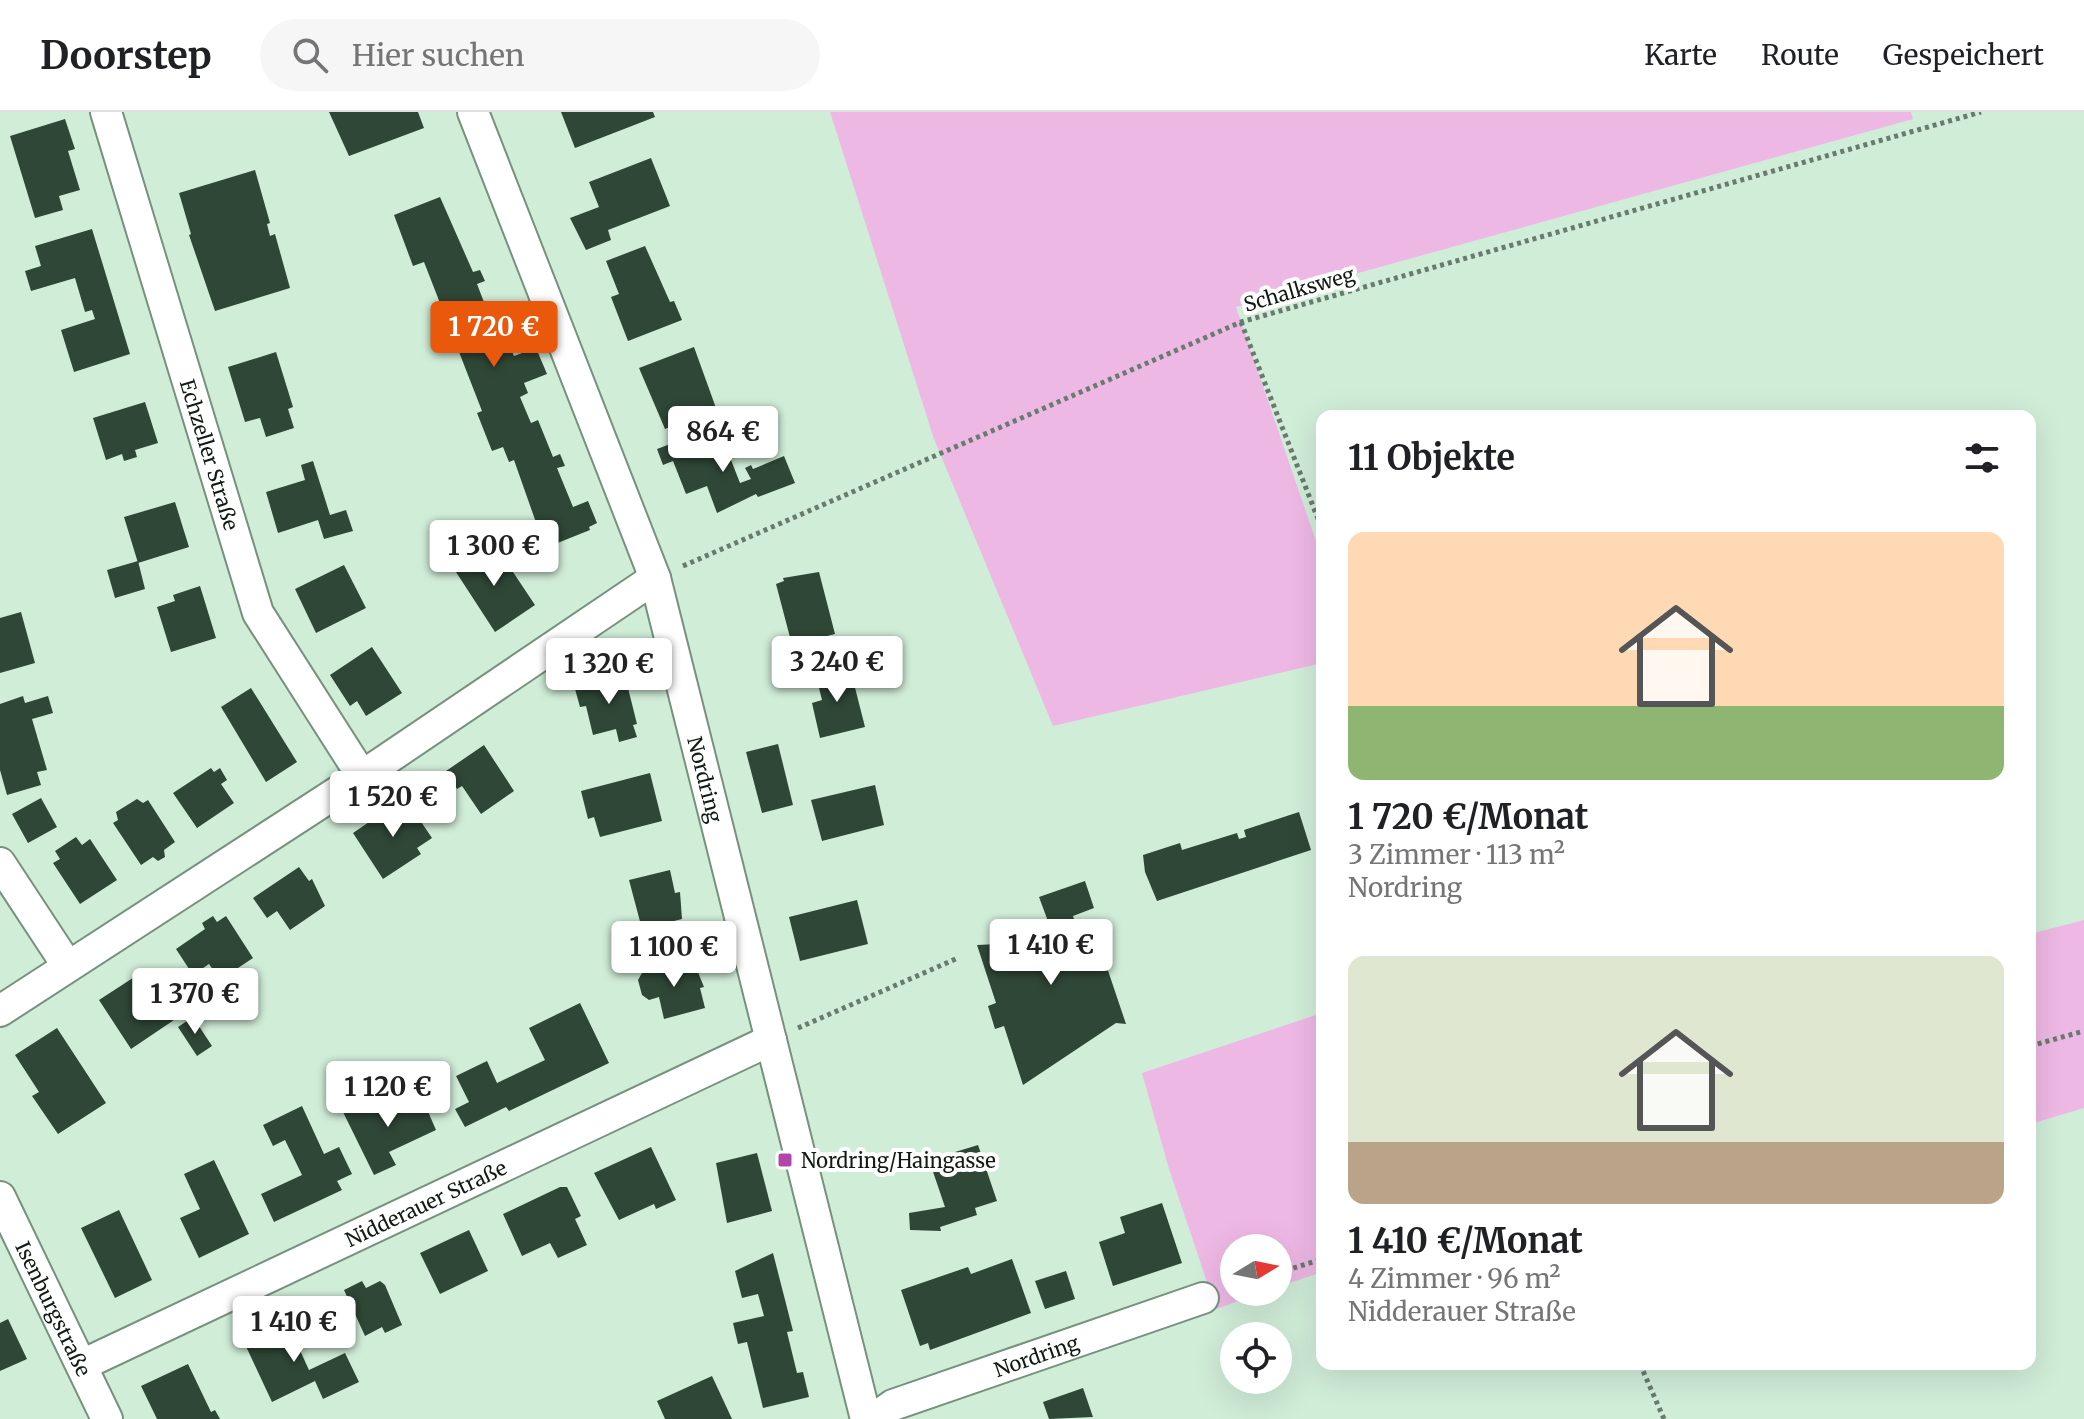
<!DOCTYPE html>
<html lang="de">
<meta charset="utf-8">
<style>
body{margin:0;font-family:Merriweather,serif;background:#f6f6f6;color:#202124;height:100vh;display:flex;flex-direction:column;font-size:30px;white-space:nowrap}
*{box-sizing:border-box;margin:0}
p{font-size:26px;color:#757577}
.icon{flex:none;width:44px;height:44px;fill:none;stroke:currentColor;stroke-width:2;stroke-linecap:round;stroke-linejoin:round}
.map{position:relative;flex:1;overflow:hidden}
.side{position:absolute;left:1316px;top:298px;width:720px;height:960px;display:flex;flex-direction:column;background:#fff;border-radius:16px;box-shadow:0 8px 32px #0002}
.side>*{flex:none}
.needle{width:52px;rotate:80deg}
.fabs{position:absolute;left:1220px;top:1122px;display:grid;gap:16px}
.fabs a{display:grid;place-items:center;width:72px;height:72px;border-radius:50%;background:#fff;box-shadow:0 8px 32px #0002;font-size:40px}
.price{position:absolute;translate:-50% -68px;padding:0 18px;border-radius:8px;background:#fff;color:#222;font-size:26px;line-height:52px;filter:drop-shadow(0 2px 4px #0008)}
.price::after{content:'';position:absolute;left:50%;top:48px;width:24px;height:18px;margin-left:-12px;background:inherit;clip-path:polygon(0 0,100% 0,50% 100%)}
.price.selected{background:#ea580c;color:#fff}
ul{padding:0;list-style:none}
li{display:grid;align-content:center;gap:16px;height:424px;padding:0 32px}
li span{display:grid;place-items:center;height:248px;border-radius:16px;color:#555}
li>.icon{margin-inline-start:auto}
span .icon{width:144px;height:144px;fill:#fffc;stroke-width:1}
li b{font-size:34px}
h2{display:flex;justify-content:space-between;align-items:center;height:96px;padding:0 32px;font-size:34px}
header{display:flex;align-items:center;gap:48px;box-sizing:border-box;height:112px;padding:0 40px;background:#fff;border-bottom:2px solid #e0e0e0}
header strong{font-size:38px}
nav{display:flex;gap:44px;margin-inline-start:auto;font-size:28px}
.search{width:560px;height:72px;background:#f6f6f6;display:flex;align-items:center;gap:20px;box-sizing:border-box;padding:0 28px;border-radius:44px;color:#757577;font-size:30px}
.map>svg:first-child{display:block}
.green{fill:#eeb8e5}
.building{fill:#2f4737}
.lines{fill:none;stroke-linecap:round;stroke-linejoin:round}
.minor-casing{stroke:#77917f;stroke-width:34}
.path{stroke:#687b6e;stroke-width:5;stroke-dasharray:4 4;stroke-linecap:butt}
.minor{stroke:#fff;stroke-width:30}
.poi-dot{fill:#b347a7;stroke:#fff;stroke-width:3}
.labels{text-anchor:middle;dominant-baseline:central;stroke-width:8;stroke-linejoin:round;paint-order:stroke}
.street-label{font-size:20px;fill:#101b14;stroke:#fff}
.poi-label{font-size:20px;fill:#101b14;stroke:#fff;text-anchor:start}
</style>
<header>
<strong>Doorstep</strong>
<div class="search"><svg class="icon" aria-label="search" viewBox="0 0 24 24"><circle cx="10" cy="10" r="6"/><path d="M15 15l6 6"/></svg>Hier suchen</div>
<nav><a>Karte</a><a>Route</a><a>Gespeichert</a></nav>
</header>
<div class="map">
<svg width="2084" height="1307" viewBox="0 0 2084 1307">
<rect width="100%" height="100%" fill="#d0edd8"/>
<g class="green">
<path d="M830,0H1911L1913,7L1236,195L1322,447V551L1053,614L934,327Z"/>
<path d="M2084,808V996L2030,1012V822Z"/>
<path d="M1322,901V1160L1278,1175V1136H1234V1180H1264L1216,1197L1169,1057L1142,961Z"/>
</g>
<g class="building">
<path d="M329,0H418L424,16L349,44Z"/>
<path d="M561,0H653L655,5L575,36Z"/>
<path d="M65,7L75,37L68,39L80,78L59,84L63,98L35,106L10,24Z"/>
<path d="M651,46L670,94L608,118L611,128L586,138L570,106L599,95L589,70Z"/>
<path d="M255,58L270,111L267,112L270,124L275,122L290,176L215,199L189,123L191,122L179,81Z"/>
<path d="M440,85L473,160L480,158L485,169L477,172L487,198L495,195L499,207L519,199L531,227L510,235L514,244L536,236L547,262L524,271L528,281L520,285L531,311L538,308L553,345L560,342L565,354L557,356L573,395L588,389L597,411L589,415L590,418L545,436L514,348L509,350L503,335L492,339L477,301L482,299L424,150L413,154L394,103Z"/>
<path d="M92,117L130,242L74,260L61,218L95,207L92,198L85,200L75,166L31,179L25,159L41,154L35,134Z"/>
<path d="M645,134L670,190L674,189L682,208L628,229L611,185L619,182L606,149Z"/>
<path d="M694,235L716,296L665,317L639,256Z"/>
<path d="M276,240L293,295L288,297L294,316L266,325L260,306L245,310L228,255Z"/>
<path d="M145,290L158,331L135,338L137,345L124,349L122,342L106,348L93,306Z"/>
<path d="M689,325L694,339L719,332L726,350L731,348L740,371L751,367L745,356L751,353L753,357L784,344L795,371L758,385L756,382L717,401L707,374L686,382L673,349L663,353L657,337Z"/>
<path d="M313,349L330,403L346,398L353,419L324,427L318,408L278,421L266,380L305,368L301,353Z"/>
<path d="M175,390L189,435L138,451L124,405Z"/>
<path d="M489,433L501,451L505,448L535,493L495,520L454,457Z"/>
<path d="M138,449L145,477L115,486L107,458Z"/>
<path d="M344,453L366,496L316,521L295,477Z"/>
<path d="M819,460L835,522L792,533L776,472L784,469L783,466Z"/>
<path d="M200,474L216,526L171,540L157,495L175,489L173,483Z"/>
<path d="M21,500L35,551L0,561V506Z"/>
<path d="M372,535L402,581L366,604L357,589L350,594L330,563Z"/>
<path d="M850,556L865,615L820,626L812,591L822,588L816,564Z"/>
<path d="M624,560L637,612L633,613L637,625L619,630L616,617L593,623L586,594L580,595L575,577L581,575L580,572Z"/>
<path d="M251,576L297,650L266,670L221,595Z"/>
<path d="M23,584L25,591L48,584L53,601L32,607L47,658L37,660L41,673L7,683L0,658V592Z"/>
<path d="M778,632L793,693L762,701L746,640Z"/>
<path d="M484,633L514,679L481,702L462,674L457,677L446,659Z"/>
<path d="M211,656L214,660L220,656L227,668L221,672L234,691L197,716L173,681Z"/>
<path d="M650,661L662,709L600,725L594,705L588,707L581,679Z"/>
<path d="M875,673L884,713L822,729L811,688Z"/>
<path d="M41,686L57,715L28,731L12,702Z"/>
<path d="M137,687L143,691L148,688L175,730L164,738L165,745L158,749L153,745L141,753L113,711L118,708L116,700Z"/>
<path d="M409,692L432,726L417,736L421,742L383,767L353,721L391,695L395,702Z"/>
<path d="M1299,700L1311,738L1157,789L1145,760L1143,743L1180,731L1182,738L1237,721L1239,727L1246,725L1244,718Z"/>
<path d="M76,725L82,733L90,727L117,768L80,792L53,751L60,747L55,739Z"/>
<path d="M299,755L309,769L312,767L325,794L290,818L277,799L267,806L253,786Z"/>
<path d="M670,758L675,781L680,780L682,807L642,817L629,768Z"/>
<path d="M1085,769L1094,796L1073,804L1080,827L1088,826L1095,820L1126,912L1116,911L1023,973L1004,914L995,917L988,894L996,891L977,833L998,832V825L1017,823V831L1033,830L1032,822L1049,821V829L1065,828L1058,809L1049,812L1039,785Z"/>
<path d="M857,788L868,832L800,849L789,805Z"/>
<path d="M213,804L217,810L226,804L253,846L220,868L209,852L193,863L176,837L205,817L202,811Z"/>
<path d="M693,848L704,875L700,876L705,896L664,907L659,885L649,888L642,883L638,868L642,861Z"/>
<path d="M139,862L152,883L158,880L174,908L131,937L99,888Z"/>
<path d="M580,891L609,951L509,999L506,995L465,1015L455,997L469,990L456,964L487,949L497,971L545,948L529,916Z"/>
<path d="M193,905L212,934L197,944L178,915Z"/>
<path d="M57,916L106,991L58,1022L32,984L39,980L15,943Z"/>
<path d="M403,983L408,995L423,988L436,1018L389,1040L396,1053L374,1063L343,1000L365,989L370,999Z"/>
<path d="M302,994L324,1042L339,1035L352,1062L337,1069L342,1078L274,1110L261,1082L302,1063L285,1028L273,1034L263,1013Z"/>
<path d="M978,1033L997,1089L975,1096L977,1103L940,1115L941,1119L910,1118L909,1101L945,1095L929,1048Z"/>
<path d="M651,1035L676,1088L656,1097L654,1092L619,1108L594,1061Z"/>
<path d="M757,1041L772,1099L727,1111L716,1051Z"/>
<path d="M214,1048L249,1122L199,1146L180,1106L200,1097L184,1062Z"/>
<path d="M560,1075H567L581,1104L575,1107L587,1133L558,1146L550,1131L522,1144L503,1102Z"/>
<path d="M1162,1091L1182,1151L1113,1174L1099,1130L1125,1121L1120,1105Z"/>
<path d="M119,1098L152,1168L115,1186L81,1116Z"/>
<path d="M469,1118L488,1159L440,1182L420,1141Z"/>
<path d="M773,1141L793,1219L787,1220L797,1261L803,1260L809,1285L763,1296L747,1230L738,1232L733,1211L764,1204L758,1182L742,1186L735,1159Z"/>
<path d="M1012,1147L1031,1201L930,1238L928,1231L920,1234L901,1178L968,1155L971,1162Z"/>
<path d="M1066,1159L1075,1187L1045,1197L1035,1169Z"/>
<path d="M362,1169L366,1176L380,1169L385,1173L402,1213L385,1221L382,1215L365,1224L344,1178Z"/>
<path d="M285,1206L309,1258L345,1241L359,1270L323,1287L315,1269L272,1290L242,1226Z"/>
<path d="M8,1207L27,1247L0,1259V1211Z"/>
<path d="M188,1252L211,1300L215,1298L220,1307H157L141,1274Z"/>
<path d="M712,1264L732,1307H665L657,1289Z"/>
<path d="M1083,1276L1093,1305L1049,1307L1043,1290Z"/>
</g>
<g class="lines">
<defs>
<g id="minor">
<path id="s1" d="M106,0L258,501L362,664"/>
<path id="s2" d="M473,0L655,466L866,1307"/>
<path d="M0,751L67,853"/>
<path d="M0,899L362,664L655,466"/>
<path id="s3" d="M0,1085L107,1307"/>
<path id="s4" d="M82,1253L771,928"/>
<path id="s5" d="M873,1307L893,1293L1203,1186"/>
</g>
</defs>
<use href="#minor" class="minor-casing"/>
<g class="path">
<path d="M1241,210L1322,417"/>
<path d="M683,454L1241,210L1981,0"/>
<path d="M798,916L958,846"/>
<path d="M2030,934L2084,919"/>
<path d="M1278,1161L1322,1147"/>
<path d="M1640,1252L1664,1307"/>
</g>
<use href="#minor" class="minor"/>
</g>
<rect class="poi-dot" x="777" y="1040" width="16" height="16" rx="4"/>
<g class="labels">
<g class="street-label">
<text transform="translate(1299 177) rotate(-16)">Schalksweg</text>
<text stroke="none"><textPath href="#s1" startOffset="358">Echzeller Straße</textPath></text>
<text stroke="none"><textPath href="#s2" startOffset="708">Nordring</textPath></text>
<text stroke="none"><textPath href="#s4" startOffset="380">Nidderauer Straße</textPath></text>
<text stroke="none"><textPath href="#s3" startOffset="124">Isenburgstraße</textPath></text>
<text stroke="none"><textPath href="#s5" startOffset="176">Nordring</textPath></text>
</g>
<g class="poi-label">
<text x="801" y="1048">Nordring/Haingasse</text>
</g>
</g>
</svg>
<div class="fabs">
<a><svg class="needle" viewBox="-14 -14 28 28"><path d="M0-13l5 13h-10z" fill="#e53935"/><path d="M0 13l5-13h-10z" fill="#757577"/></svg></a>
<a><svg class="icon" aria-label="locate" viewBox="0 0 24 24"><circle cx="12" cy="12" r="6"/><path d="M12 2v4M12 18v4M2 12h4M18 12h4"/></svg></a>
</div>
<b class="price selected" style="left:494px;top:257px">1 720 €</b>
<b class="price" style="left:723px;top:362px">864 €</b>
<b class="price" style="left:494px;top:476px">1 300 €</b>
<b class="price" style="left:837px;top:592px">3 240 €</b>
<b class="price" style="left:609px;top:594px">1 320 €</b>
<b class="price" style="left:393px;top:727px">1 520 €</b>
<b class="price" style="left:1051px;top:875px">1 410 €</b>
<b class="price" style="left:674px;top:877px">1 100 €</b>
<b class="price" style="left:195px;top:924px">1 370 €</b>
<b class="price" style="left:388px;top:1017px">1 120 €</b>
<b class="price" style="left:294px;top:1252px">1 410 €</b>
<section class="side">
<h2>11 Objekte<svg class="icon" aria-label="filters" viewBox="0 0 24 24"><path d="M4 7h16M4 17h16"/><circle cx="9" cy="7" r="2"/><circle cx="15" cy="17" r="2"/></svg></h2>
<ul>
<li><span style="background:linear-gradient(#ffd9b3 70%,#8fb573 0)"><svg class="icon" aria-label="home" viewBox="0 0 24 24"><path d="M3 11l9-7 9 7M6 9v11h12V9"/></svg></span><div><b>1 720 €/Monat</b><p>3 Zimmer · 113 m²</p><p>Nordring</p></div></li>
<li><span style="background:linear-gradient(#dfe7d0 75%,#b9a48a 0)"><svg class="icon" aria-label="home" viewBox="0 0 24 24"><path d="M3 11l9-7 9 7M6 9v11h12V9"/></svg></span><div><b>1 410 €/Monat</b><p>4 Zimmer · 96 m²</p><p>Nidderauer Straße</p></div></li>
</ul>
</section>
</div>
